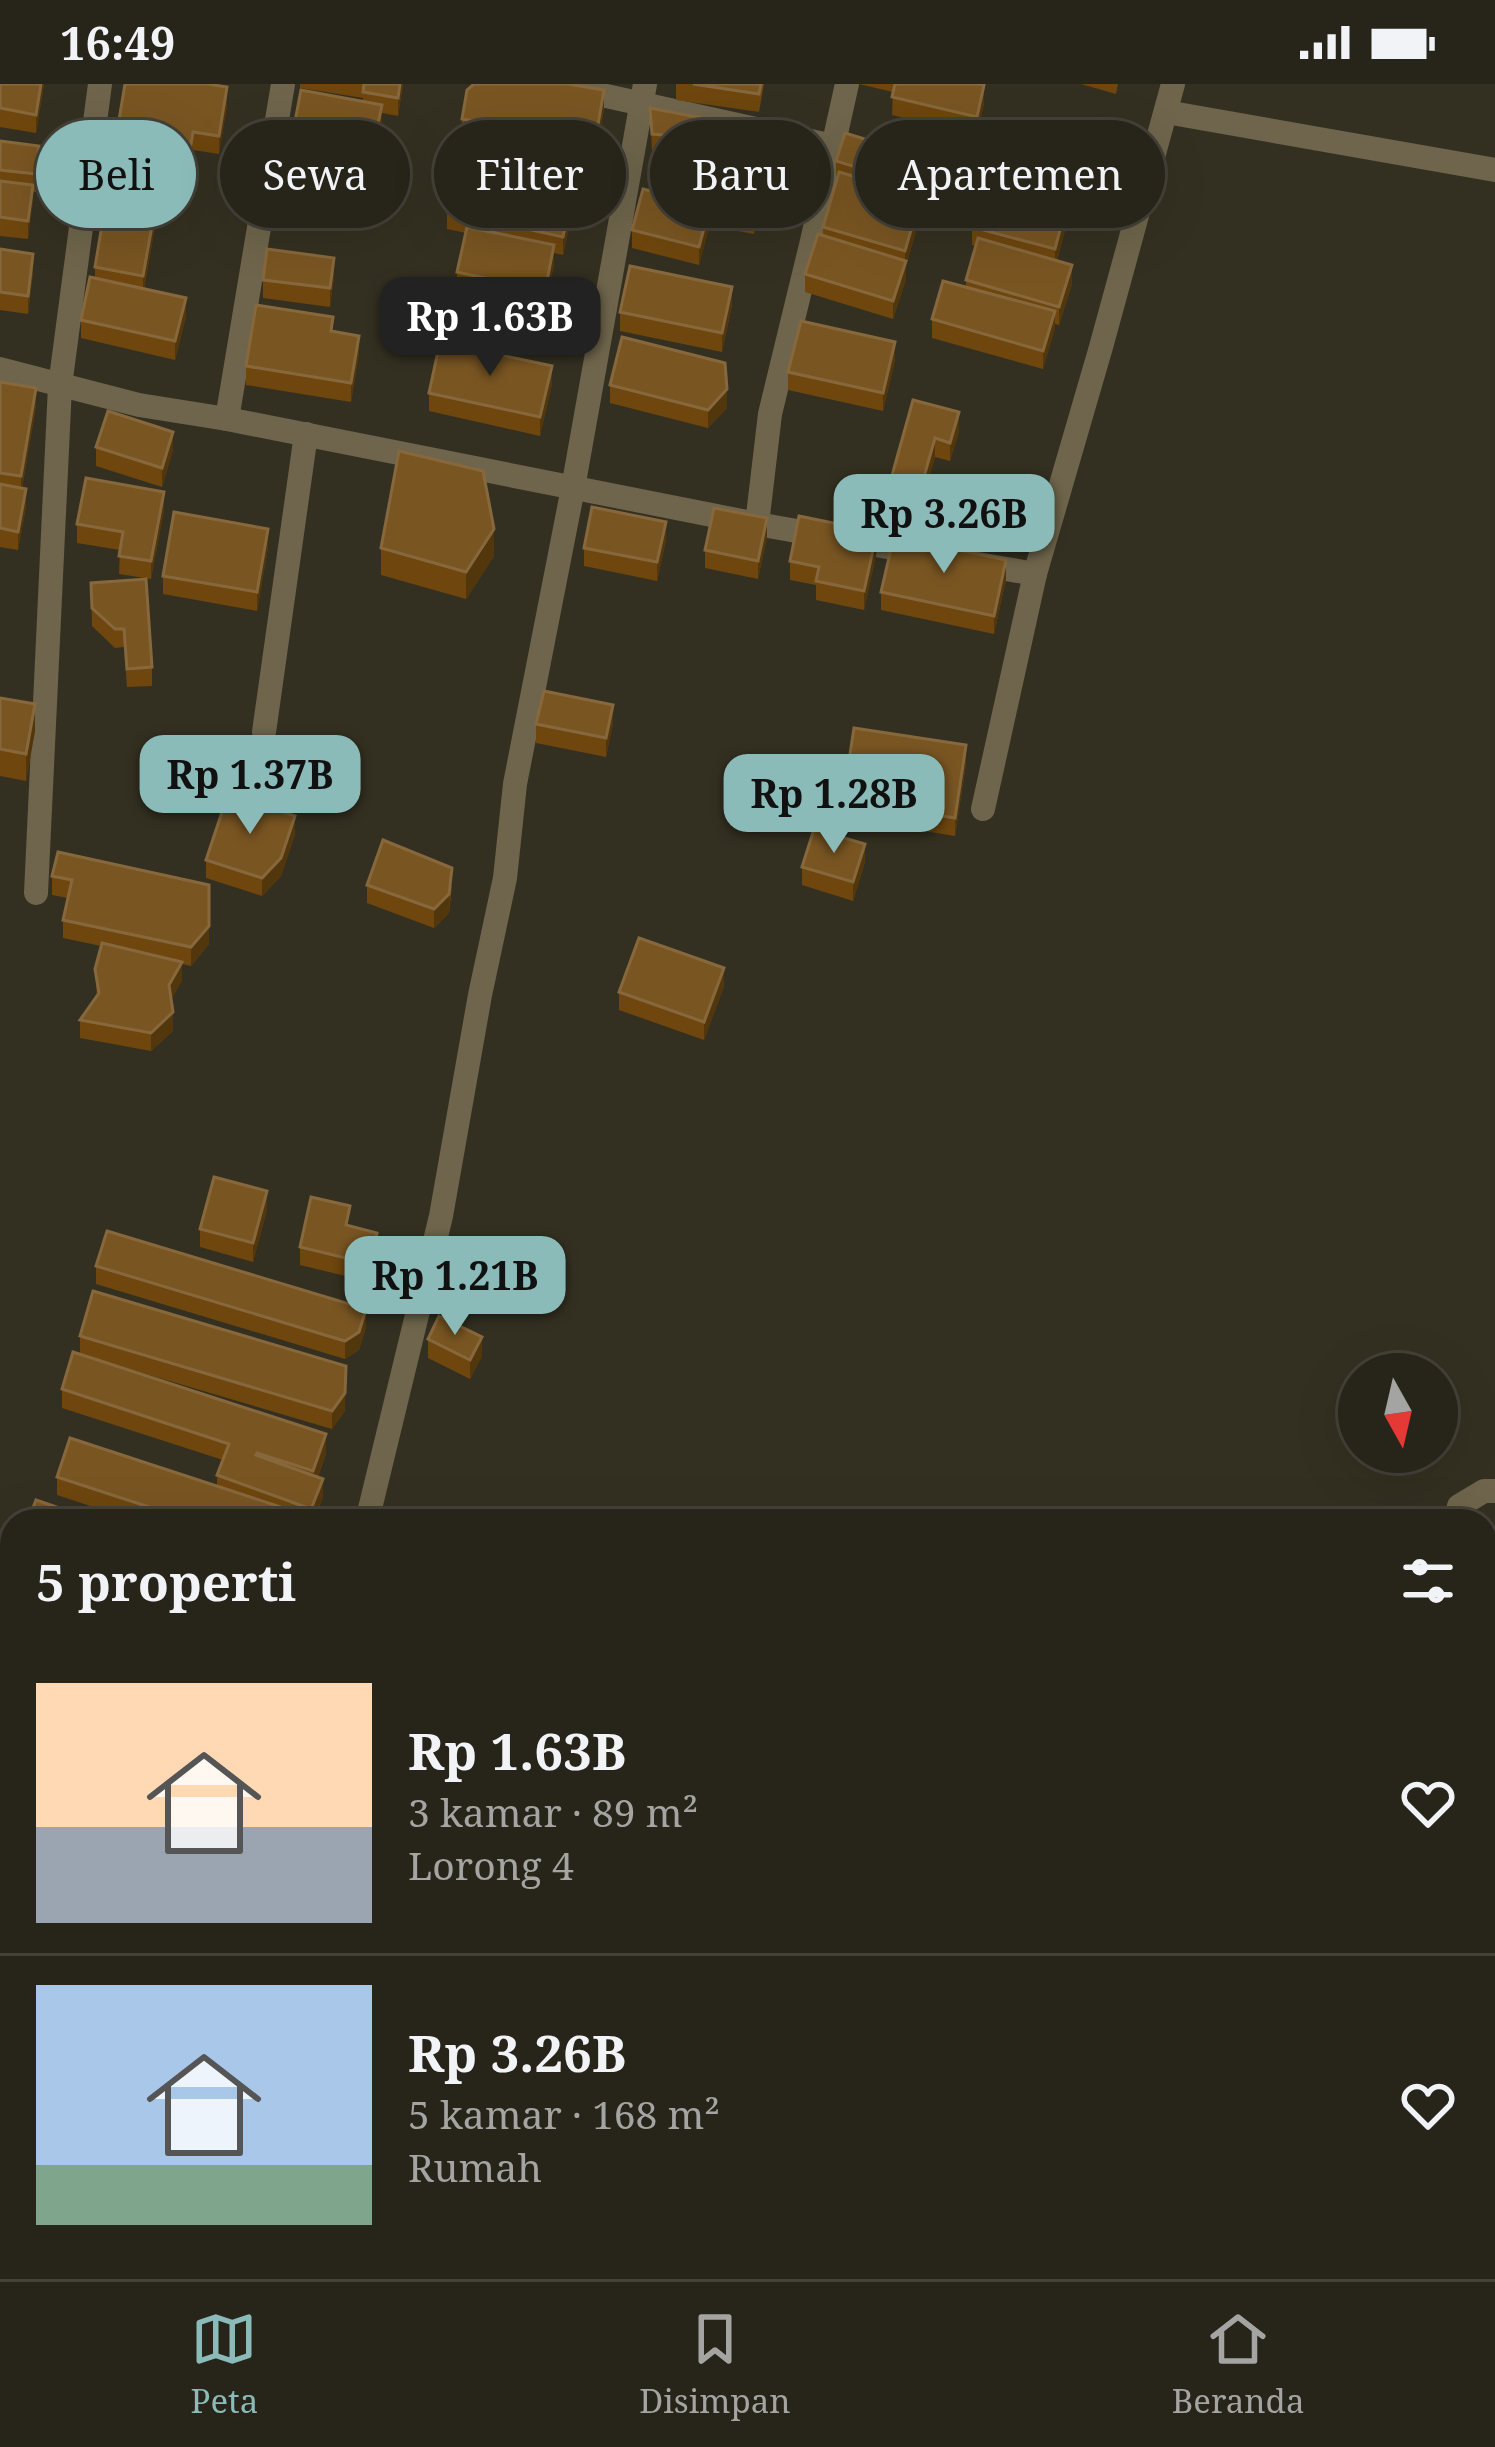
<!DOCTYPE html>
<html lang="id">
<meta charset="utf-8">
<style>
body{margin:0;font-family:"Noto Serif",serif;background:#2f2c22;color:#f1f3f6;height:100vh;display:flex;flex-direction:column;font-size:45px;white-space:nowrap}
*{box-sizing:border-box;margin:0}
p{font-size:39px;color:#a4a4a2}
.icon{flex:none;width:66px;height:66px;fill:none;stroke:currentColor;stroke-width:2;stroke-linecap:round;stroke-linejoin:round}
.map{position:relative;flex:1;overflow:hidden}
.drawer{position:absolute;left:0px;top:1425px;width:1497px;height:771px;display:flex;flex-direction:column;background:#272419;border-radius:36px 36px 0 0;box-shadow:0 12px 48px #0002,0 0 0 3px #434138}
.drawer>*{flex:none}
.top-card{position:absolute;left:36px;top:36px;width:1425px;height:108px;display:flex;gap:24px}
.needle{width:78px;rotate:172deg}
.buttons{position:absolute;left:1338px;top:1269px;display:grid;gap:24px}
.buttons a{display:grid;place-items:center;width:120px;height:120px;border-radius:50%;background:#272419;box-shadow:0 12px 48px #0002,0 0 0 3px #434138;font-size:60px}
.price{position:absolute;translate:-50% -102px;padding:0 27px;border-radius:24px;background:#8bbbb9;color:#111;font-size:39px;line-height:78px;filter:drop-shadow(0 3px 6px #0008)}
.price::after{content:'';position:absolute;left:50%;top:72px;width:36px;height:27px;margin-left:-18px;background:inherit;clip-path:polygon(0 0,100% 0,50% 100%)}
.price.selected{background:#222;color:#fff}
ul{padding:0;list-style:none}
li{display:flex;align-items:center;gap:36px;height:300px;padding:0 36px}
li+li{border-top:3px solid #434138}
li span{display:grid;place-items:center;flex:none;width:336px;height:240px;border-radius:0px;color:#555}
li>.icon{margin-inline-start:auto}
span .icon{width:144px;height:144px;fill:#fffc;stroke-width:1}
li b{font-size:51px}
h2{display:flex;justify-content:space-between;align-items:center;height:144px;padding:0 36px;font-size:51px}
.pill{padding:0 42px;border-radius:54px;background:#272419;box-shadow:0 12px 48px #0002,0 0 0 3px #434138;font-size:42px;line-height:108px}
.pill.selected{background:#8bbbb9;color:#111}
.status{display:flex;justify-content:space-between;align-items:center;height:84px;padding:0 60px;background:#272419;direction:ltr}
.status svg{height:33px;fill:currentColor}
.tabs{display:flex;justify-content:space-around;align-items:center;height:168px;border-top:3px solid #434138;background:#272419;font-size:33px;color:#a4a4a2}
.tabs a{display:grid;justify-items:center;gap:6px}
.tabs .selected{color:#8bbbb9}
.map>svg:first-child{display:block}
.lines{fill:none;stroke-linecap:round;stroke-linejoin:round}
.minor{stroke:#6f654c;stroke-width:24}
.wall{fill:#6e460e}
.shaded-wall{fill:#52370d}
.building{fill:#795522;stroke:#87683c;stroke-width:3}
</style>
<div class="status"><b>16:49</b><svg viewBox="0 0 49 12"><path d="M0 12V9h3v3zM5 12V6h3v6zM10 12V3h3v9zM15 12V0h3v12zM26 1h20v11H26zM47 4h2v5h-2z"/></svg></div>
<div class="map">
<svg width="1495" height="2195" viewBox="0 0 1495 2195">
<rect width="100%" height="100%" fill="#343021"/>
<g class="lines">
<g class="minor">
<path d="M552,0L833,62"/>
<path d="M1166,28L1495,86"/>
<path d="M0,285L139,321L227,335L757,440L921,469"/>
<path d="M227,335L283,0"/>
<path d="M757,440L770,330L812,157L847,0"/>
<path d="M978,480L1035,490"/>
<path d="M264,648L306,350"/>
<path d="M983,725L1035,490L1101,263L1173,0"/>
<path d="M36,809L60,302L100,0"/>
<path d="M367,1437L441,1132L480,911L505,794L515,700L573,404L645,0"/>
<path d="M1455,1437L1459,1422L1484,1407H1495"/>
<path d="M434,2184L436,2195"/>
</g>
</g>
<g class="wall">
<path d="M0,0H44L36,49L0,43Z"/>
<path d="M300,0H403L398,32L382,29V40L373,82L369,81L364,133L292,125L296,67L293,66V48L363,18V14L300,4Z"/>
<path d="M676,0H764L759,28L676,16Z"/>
<path d="M859,0H979L984,19L977,51L892,31L893,8Z"/>
<path d="M1081,0H1118L1116,10Z"/>
<path d="M227,21L219,70L193,66L190,85L116,73V54Z"/>
<path d="M650,24L738,58L766,81L754,150L710,142L711,121L703,120L710,140L699,181L632,164V146L655,108V93L659,69L652,68Z"/>
<path d="M604,25L595,77L462,53V35Z"/>
<path d="M0,57L39,80L36,108H33L28,155L0,152Z"/>
<path d="M836,77L907,86L901,106L921,130L906,182V195L893,235L805,208V190L823,152V143L836,95Z"/>
<path d="M1029,96L1028,101L1069,131L1057,177L1072,200L1059,241L1055,240L1043,285L932,254V235L966,203V196L976,162L972,161V143Z"/>
<path d="M469,98L574,121L563,171L554,169V180L545,225L457,207V188L466,149L447,145V127Z"/>
<path d="M157,132L144,205L186,232L175,276L81,254V236L95,194V183Z"/>
<path d="M0,165L33,188L28,230L0,226Z"/>
<path d="M334,192L330,223L263,214V196Z"/>
<path d="M732,221L722,268L620,247V228Z"/>
<path d="M333,248L359,270L351,318L246,301V282Z"/>
<path d="M895,276L883,327L788,306V288Z"/>
<path d="M0,298L36,322L22,404L26,423L18,466L0,463Z"/>
<path d="M552,300L540,352L429,327V309Z"/>
<path d="M610,301L727,324L708,344L610,319Z"/>
<path d="M913,316L959,347L950,377L935,373L918,433L888,425V406Z"/>
<path d="M96,363L173,366L162,403L96,382Z"/>
<path d="M164,426L151,495L119,490L120,466L77,459V440Z"/>
<path d="M767,453L758,495L705,484V466Z"/>
<path d="M666,456L657,497L584,482V464Z"/>
<path d="M268,463L257,527L163,510V492Z"/>
<path d="M381,464L494,472L466,515L381,491Z"/>
<path d="M877,466L864,526L816,516V501L790,496V477Z"/>
<path d="M1006,495L994,550L881,526V508Z"/>
<path d="M91,499L152,583V602L127,603L124,563L115,564L92,542Z"/>
<path d="M0,614L35,647L26,697L0,692Z"/>
<path d="M613,639L606,673L536,659V640Z"/>
<path d="M966,680L955,752L843,734V716Z"/>
<path d="M295,750L281,792L262,812L206,794V776Z"/>
<path d="M58,768L209,860L191,882L182,880V896L171,916L173,947L151,967L80,954V936L97,913L95,885L101,862L63,854V836L68,814L52,811V792Z"/>
<path d="M865,778L853,817L802,801V783Z"/>
<path d="M367,801L452,802L449,829L434,844L367,819Z"/>
<path d="M724,902L704,956L619,926V908Z"/>
<path d="M267,1126L253,1178L200,1163V1145Z"/>
<path d="M350,1142L377,1167L370,1198L300,1181V1163Z"/>
<path d="M96,1182L366,1243L359,1266L345,1275L96,1200Z"/>
<path d="M80,1252L345,1327L332,1345L88,1273L326,1369L318,1393L323,1413L314,1437H136L57,1411V1393L217,1402V1391L223,1376L62,1324V1305L80,1270Z"/>
<path d="M428,1255L482,1272L470,1295L428,1274Z"/>
<path d="M12,1486V1553L0,1550V1508Z"/>
<path d="M0,1552L12,1556V1668L0,1664Z"/>
<path d="M0,1672L12,1676V1735L0,1730Z"/>
</g>
<g class="shaded-wall">
<path d="M41,0H44L36,49V31Z"/>
<path d="M400,0H403L398,32V14Z"/>
<path d="M984,1V19L977,51V33Z"/>
<path d="M227,3V21L219,70V52Z"/>
<path d="M604,6V25L595,77V58Z"/>
<path d="M382,21V40L373,82V64Z"/>
<path d="M766,63V81L754,150V132Z"/>
<path d="M907,68V86L898,114V96Z"/>
<path d="M369,73V91L364,133V114Z"/>
<path d="M33,101V119L28,155V137Z"/>
<path d="M574,102V121L563,171V153Z"/>
<path d="M921,112V130L906,182V195L893,235V217L905,180V167Z"/>
<path d="M1069,112V131L1055,183V165Z"/>
<path d="M157,114V132L143,210V192Z"/>
<path d="M710,122V140L699,181V163Z"/>
<path d="M554,161V180L545,225V207Z"/>
<path d="M33,170V188L28,230V212Z"/>
<path d="M334,174V192L330,223V204Z"/>
<path d="M1072,181V200L1059,241V223Z"/>
<path d="M732,203V221L722,268V249Z"/>
<path d="M186,214V232L175,276V257Z"/>
<path d="M1055,227V246L1043,285V267Z"/>
<path d="M359,252V270L351,318V299Z"/>
<path d="M895,258V276L883,327V309Z"/>
<path d="M552,282V300L540,352V333Z"/>
<path d="M36,304V322L21,410V392Z"/>
<path d="M727,305V324L708,344V326Z"/>
<path d="M959,328V347L950,377V359Z"/>
<path d="M173,348V366L162,403V384Z"/>
<path d="M935,354V373L918,433V414Z"/>
<path d="M26,405V423L18,466V448Z"/>
<path d="M164,408V426L151,495V477Z"/>
<path d="M767,434V453L758,495V477Z"/>
<path d="M666,438V456L657,497V478Z"/>
<path d="M268,445V463L257,527V508Z"/>
<path d="M494,445V472L466,515V488Z"/>
<path d="M877,448V466L864,526V507Z"/>
<path d="M1006,476V495L994,550V532Z"/>
<path d="M35,620V647L26,697V670Z"/>
<path d="M613,621V639L606,673V654Z"/>
<path d="M966,661V680L955,752V734Z"/>
<path d="M295,732V750L281,792L262,812V794Z"/>
<path d="M865,760V778L853,817V798Z"/>
<path d="M452,784L449,829L434,844V825Z"/>
<path d="M209,801V860L191,882V863Z"/>
<path d="M182,878V896L169,920V901Z"/>
<path d="M724,884V902L704,956V938Z"/>
<path d="M173,928V947L151,967V949Z"/>
<path d="M267,1107V1126L253,1178V1159Z"/>
<path d="M377,1149V1167L370,1198V1180Z"/>
<path d="M366,1225V1243L359,1266L345,1275V1257Z"/>
<path d="M482,1253V1272L470,1295V1276Z"/>
<path d="M346,1282L345,1327L332,1345V1327Z"/>
<path d="M326,1350V1369L313,1405V1387Z"/>
<path d="M323,1395V1413L314,1437H311V1425Z"/>
</g>
<g class="building">
<path d="M0,0H41L36,31L0,24Z"/>
<path d="M125,0H208L227,3L219,52L193,48L190,66L116,54Z"/>
<path d="M364,0H400L398,14L363,8Z"/>
<path d="M474,0H568L604,6L595,58L462,35L467,6Z"/>
<path d="M693,0H761L759,10Z"/>
<path d="M895,0H979L984,1L977,33L892,13Z"/>
<path d="M301,6L382,21L373,64L293,48Z"/>
<path d="M650,24L738,41L735,58L766,63L754,132L710,124L714,103L655,93L663,51L652,50Z"/>
<path d="M845,49L907,68L898,96L836,77Z"/>
<path d="M0,57L39,62L36,90L0,86Z"/>
<path d="M297,65L369,73L364,114L292,106Z"/>
<path d="M992,68L1029,78L1023,100L1069,112L1055,165L972,143Z"/>
<path d="M473,80L574,102L563,153L447,127L455,92L469,98Z"/>
<path d="M839,88L921,112L905,167L823,143Z"/>
<path d="M0,97L33,101L28,137L0,133Z"/>
<path d="M108,105L157,114L143,192L95,183Z"/>
<path d="M643,105L710,122L699,163L632,146Z"/>
<path d="M467,143L554,161L545,207L457,188Z"/>
<path d="M818,150L906,177L893,217L805,190Z"/>
<path d="M978,154L1072,181L1059,223L966,196Z"/>
<path d="M0,165L33,170L28,212L0,208Z"/>
<path d="M267,165L334,174L330,204L263,196Z"/>
<path d="M630,182L732,203L722,249L620,228Z"/>
<path d="M90,193L186,214L175,257L81,236Z"/>
<path d="M943,197L1055,227L1043,267L932,235Z"/>
<path d="M256,221L333,233L331,247L359,252L351,299L246,282Z"/>
<path d="M801,237L895,258L883,309L788,288Z"/>
<path d="M622,253L725,279L727,305L708,326L610,301Z"/>
<path d="M440,258L552,282L540,333L429,309Z"/>
<path d="M0,298L36,304L21,392L0,389Z"/>
<path d="M913,316L959,328L950,359L935,354L918,414L888,406Z"/>
<path d="M108,327L173,348L162,384L96,363Z"/>
<path d="M399,367L483,387L494,445L466,488L381,464Z"/>
<path d="M86,394L164,408L151,477L119,472L123,448L77,440Z"/>
<path d="M0,400L26,405L18,448L0,444Z"/>
<path d="M592,423L666,438L657,478L584,464Z"/>
<path d="M714,424L767,434L758,477L705,466Z"/>
<path d="M174,428L268,445L257,508L163,492Z"/>
<path d="M799,432L877,448L864,507L816,497L819,483L790,477Z"/>
<path d="M894,452L1006,476L994,532L881,508Z"/>
<path d="M146,495L152,583L127,585L124,545H115L92,524L91,499Z"/>
<path d="M544,607L613,621L606,654L536,640Z"/>
<path d="M0,614L35,620L26,670L0,665Z"/>
<path d="M854,644L966,661L955,734L843,716Z"/>
<path d="M228,710L295,732L281,774L262,794L206,776Z"/>
<path d="M814,745L865,760L853,798L802,783Z"/>
<path d="M383,756L452,784L449,810L434,825L367,801Z"/>
<path d="M58,768L209,801V842L191,863L63,836L72,796L52,792Z"/>
<path d="M639,854L724,884L704,938L619,908Z"/>
<path d="M102,859L182,878L169,901L173,928L151,949L80,936L99,909L95,885Z"/>
<path d="M214,1093L267,1107L253,1159L200,1145Z"/>
<path d="M311,1113L350,1122L346,1141L377,1149L370,1180L300,1163Z"/>
<path d="M107,1147L366,1225L359,1248L345,1257L96,1182Z"/>
<path d="M93,1207L346,1282L345,1309L332,1327L80,1252Z"/>
<path d="M439,1232L482,1253L470,1276L428,1255Z"/>
<path d="M73,1268L326,1350L313,1387L257,1369L256,1371L323,1395L311,1425L217,1391L229,1360L62,1305Z"/>
<path d="M70,1354L302,1430L300,1437H192L57,1393Z"/>
<path d="M36,1416L97,1437H28Z"/>
<path d="M8,1485L12,1486V1535L0,1531V1508Z"/>
<path d="M0,1552L12,1556V1595L0,1591Z"/>
<path d="M0,1605L12,1610V1650L0,1645Z"/>
<path d="M0,1672L12,1676V1716L0,1712Z"/>
</g>
</svg>
<div class="buttons">
<a><svg class="needle" viewBox="-14 -14 28 28"><path d="M0-13l5 13h-10z" fill="#e53935"/><path d="M0 13l5-13h-10z" fill="#a4a4a2"/></svg></a>
</div>
<b class="price selected" style="left:490px;top:295px">Rp 1.63B</b>
<b class="price" style="left:944px;top:492px">Rp 3.26B</b>
<b class="price" style="left:250px;top:753px">Rp 1.37B</b>
<b class="price" style="left:834px;top:772px">Rp 1.28B</b>
<b class="price" style="left:455px;top:1254px">Rp 1.21B</b>
<div class="top-card">
<a class="pill selected">Beli</a>
<a class="pill">Sewa</a>
<a class="pill">Filter</a>
<a class="pill">Baru</a>
<a class="pill">Apartemen</a>
</div>
<section class="drawer">
<h2>5 properti<svg class="icon" aria-label="filters" viewBox="0 0 24 24"><path d="M4 7h16M4 17h16"/><circle cx="9" cy="7" r="2"/><circle cx="15" cy="17" r="2"/></svg></h2>
<ul>
<li><span style="background:linear-gradient(#ffd9b3 60%,#9aa5b1 0)"><svg class="icon" aria-label="home" viewBox="0 0 24 24"><path d="M3 11l9-7 9 7M6 9v11h12V9"/></svg></span><div><b>Rp 1.63B</b><p>3 kamar · 89 m²</p><p>Lorong 4</p></div><svg class="icon" aria-label="heart" viewBox="0 0 24 24"><path d="M12 20l-8-8c-3-5 5-10 8-4 3-6 11-1 8 4z"/></svg></li>
<li><span style="background:linear-gradient(#a9c7e8 75%,#7fa58c 0)"><svg class="icon" aria-label="home" viewBox="0 0 24 24"><path d="M3 11l9-7 9 7M6 9v11h12V9"/></svg></span><div><b>Rp 3.26B</b><p>5 kamar · 168 m²</p><p>Rumah</p></div><svg class="icon" aria-label="heart" viewBox="0 0 24 24"><path d="M12 20l-8-8c-3-5 5-10 8-4 3-6 11-1 8 4z"/></svg></li>
</ul>
</section>
</div>
<nav class="tabs">
<a class="selected"><svg class="icon" aria-label="map" viewBox="0 0 24 24"><path d="M3 6l6-2 6 2 6-2v14l-6 2-6-2-6 2zM9 4v14M15 6v14"/></svg>Peta</a>
<a><svg class="icon" aria-label="saved" viewBox="0 0 24 24"><path d="M7 4h10v16l-5-4-5 4z"/></svg>Disimpan</a>
<a><svg class="icon" aria-label="home" viewBox="0 0 24 24"><path d="M3 11l9-7 9 7M6 9v11h12V9"/></svg>Beranda</a>
</nav>
